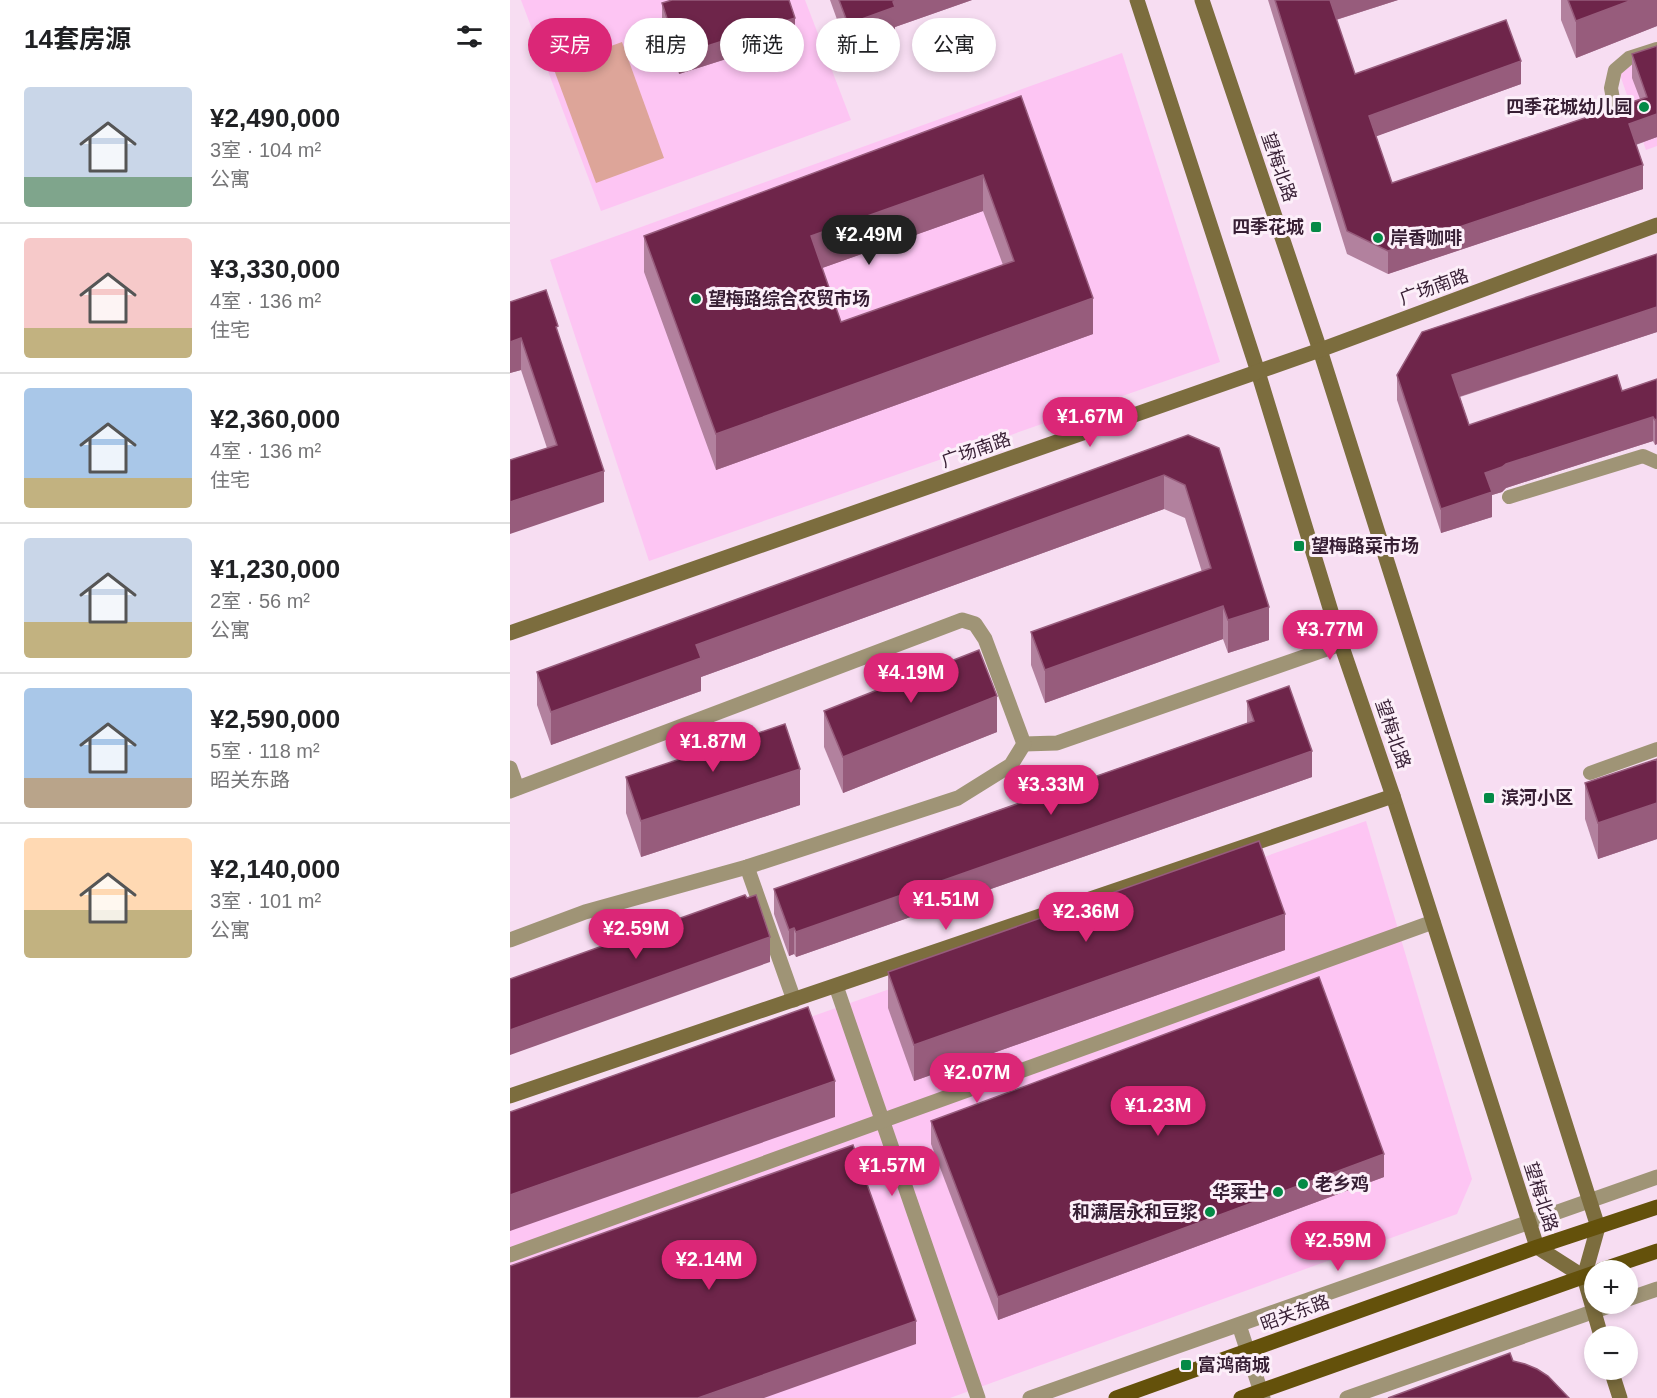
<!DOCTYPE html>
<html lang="zh">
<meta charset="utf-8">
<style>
body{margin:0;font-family:Arial,"Noto Sans SC",sans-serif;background:#f2f2f2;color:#202124;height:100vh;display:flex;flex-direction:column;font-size:22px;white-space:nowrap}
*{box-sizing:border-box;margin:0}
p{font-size:20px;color:#757577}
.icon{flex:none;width:33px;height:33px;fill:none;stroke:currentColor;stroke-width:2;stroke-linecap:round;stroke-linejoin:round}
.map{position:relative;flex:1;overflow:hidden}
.panel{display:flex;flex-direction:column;background:#fff;width:510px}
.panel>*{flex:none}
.banner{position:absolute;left:18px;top:18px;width:570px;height:54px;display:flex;gap:12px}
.controls{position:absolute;left:1074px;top:1260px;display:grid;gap:12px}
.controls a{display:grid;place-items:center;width:54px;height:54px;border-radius:50%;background:#fff;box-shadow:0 3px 9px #0003;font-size:30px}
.price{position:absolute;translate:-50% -51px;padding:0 14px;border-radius:21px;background:#db2777;color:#fff;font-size:20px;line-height:39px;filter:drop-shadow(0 2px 3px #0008)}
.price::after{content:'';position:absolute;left:50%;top:36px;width:18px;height:14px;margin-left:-9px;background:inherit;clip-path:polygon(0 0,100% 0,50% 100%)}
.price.selected{background:#222;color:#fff}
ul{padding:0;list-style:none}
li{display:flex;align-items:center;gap:18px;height:150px;padding:0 24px}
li+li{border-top:2px solid #e0e0e0}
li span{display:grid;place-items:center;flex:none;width:168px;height:120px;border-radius:6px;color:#555}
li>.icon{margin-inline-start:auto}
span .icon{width:72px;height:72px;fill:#fffc;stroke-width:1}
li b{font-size:26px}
h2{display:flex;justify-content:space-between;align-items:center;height:72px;padding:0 24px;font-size:26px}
.chip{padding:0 21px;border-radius:27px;background:#fff;box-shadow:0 3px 9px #0003;font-size:21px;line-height:54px}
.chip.selected{background:#db2777;color:#fff}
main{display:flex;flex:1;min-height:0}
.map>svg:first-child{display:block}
.built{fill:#fdc5f3}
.green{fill:#dda599}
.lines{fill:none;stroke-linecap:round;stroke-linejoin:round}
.lane{stroke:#9f9476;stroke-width:14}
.street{stroke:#9f9476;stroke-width:15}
.secondary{stroke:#7c6d3e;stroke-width:15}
.primary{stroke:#64510b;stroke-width:15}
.wall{fill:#b2819e;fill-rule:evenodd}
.shaded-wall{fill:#975c7c}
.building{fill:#6e254a;stroke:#975c7c;stroke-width:1.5;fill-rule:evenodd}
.poi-dot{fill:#048a46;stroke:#fceff9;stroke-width:2}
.labels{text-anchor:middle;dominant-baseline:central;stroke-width:6;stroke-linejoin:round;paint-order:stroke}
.poi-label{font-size:18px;font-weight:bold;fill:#371f34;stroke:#fceff9;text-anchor:start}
.street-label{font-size:18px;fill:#371f34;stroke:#fceff9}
</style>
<main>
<section class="panel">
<h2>14套房源<svg class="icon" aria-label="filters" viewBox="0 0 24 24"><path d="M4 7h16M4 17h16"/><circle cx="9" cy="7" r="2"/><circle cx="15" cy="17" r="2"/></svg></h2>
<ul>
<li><span style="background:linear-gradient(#c9d6e8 75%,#7fa58c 0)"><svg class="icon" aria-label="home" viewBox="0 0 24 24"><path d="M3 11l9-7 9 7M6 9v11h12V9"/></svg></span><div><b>¥2,490,000</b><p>3室 · 104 m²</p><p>公寓</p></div></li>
<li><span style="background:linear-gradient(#f6c9c9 75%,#c2b280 0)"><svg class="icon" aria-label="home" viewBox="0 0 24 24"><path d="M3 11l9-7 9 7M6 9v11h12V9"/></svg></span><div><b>¥3,330,000</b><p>4室 · 136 m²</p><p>住宅</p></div></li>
<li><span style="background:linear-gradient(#a9c7e8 75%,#c2b280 0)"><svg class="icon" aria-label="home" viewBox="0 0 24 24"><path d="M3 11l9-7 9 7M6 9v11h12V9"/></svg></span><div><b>¥2,360,000</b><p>4室 · 136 m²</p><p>住宅</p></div></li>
<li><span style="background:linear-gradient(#c9d6e8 70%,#c2b280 0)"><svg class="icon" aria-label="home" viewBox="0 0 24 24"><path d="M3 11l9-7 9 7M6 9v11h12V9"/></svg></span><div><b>¥1,230,000</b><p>2室 · 56 m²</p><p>公寓</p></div></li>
<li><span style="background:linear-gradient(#a9c7e8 75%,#b9a48a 0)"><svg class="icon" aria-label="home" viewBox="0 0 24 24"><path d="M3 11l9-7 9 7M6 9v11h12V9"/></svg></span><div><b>¥2,590,000</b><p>5室 · 118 m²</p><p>昭关东路</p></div></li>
<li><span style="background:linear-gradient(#ffd9b3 60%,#c2b280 0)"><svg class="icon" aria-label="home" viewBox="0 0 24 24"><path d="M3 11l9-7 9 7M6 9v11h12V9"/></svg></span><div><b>¥2,140,000</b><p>3室 · 101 m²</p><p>公寓</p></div></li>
</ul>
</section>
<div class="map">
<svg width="1147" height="1398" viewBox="0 0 1147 1398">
<rect width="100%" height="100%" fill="#f7ddf2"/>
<g class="built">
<path d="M11,0H295L341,120L91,211Z"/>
<path d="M612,53L710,362L139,561L40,260Z"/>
<path d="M1147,56V146L1136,150L1108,69Z"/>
<path d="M856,821L962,1179L947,1214L440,1398H0V1123Z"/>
</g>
<path class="green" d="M112,42L154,158L86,183L43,67Z"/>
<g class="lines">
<g class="lane">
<path d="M1092,114L1105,110L1101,88L1105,70L1119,58L1147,49"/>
<path d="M999,497L1133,456L1147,462"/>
<path d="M1080,773L1147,749"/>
</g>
<g class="street">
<path d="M0,768L7,788"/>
<path d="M0,791L452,620L465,624L475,639L514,744L547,743L831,644"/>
<path d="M237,867L284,1000"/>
<path d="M0,940L75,912L237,867L448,798L501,765L514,744"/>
<path d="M326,986L468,1398"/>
<path d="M0,1255L923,922"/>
<path d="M1118,1299L1147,1289"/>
<path d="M729,1325L753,1398"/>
<path d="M520,1398L1147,1177"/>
<path d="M837,1398L1105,1304"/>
</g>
<g class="secondary">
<path d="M627,0L748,372L831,644L883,796L1027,1247L1074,1277"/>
<path d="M692,0L810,350L1088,1227L1074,1277"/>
<path d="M0,633L810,350L1147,225"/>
<path d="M0,1096L883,796"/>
<path d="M1074,1277L1091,1336"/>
<path d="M1101,1370L1110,1398"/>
</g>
<g class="primary">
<path d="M1091,1270L1147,1251"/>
<path d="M606,1398L1027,1247L1147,1207"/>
<path d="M731,1398L1084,1273"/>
</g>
</g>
<g class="wall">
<path d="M320,0H462L385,27V33L338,50Z"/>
<path d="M758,0H888L826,20L845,74L1011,84L866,136L882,183L1130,99L1122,78V54L1147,46V137L1126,145L1133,189L878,274L837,254Z"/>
<path d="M1051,0H1147V26L1066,58L1051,20Z"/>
<path d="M152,3L285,37L169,74L152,23Z"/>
<path d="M511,96L583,334L206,470L134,272V236ZM473,211L493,265L331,322L312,268Z"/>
<path d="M1147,254V332L950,397L959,425L1112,391L1147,379V444L1145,445L1143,441L996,488L992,492L982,495V517L931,533L887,400V375Z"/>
<path d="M0,302L48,335L94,502L37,448L11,370L0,373Z"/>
<path d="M678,435L759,640L718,653L713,639L535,703L521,665V632L692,572L675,518L654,509L191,677V691L41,745L27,705V672Z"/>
<path d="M737,701L802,777L286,957L284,954L279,956L264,914V889L737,723Z"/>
<path d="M314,711L487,732L333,793L314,747Z"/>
<path d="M1147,759V839L1088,859L1075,819V783Z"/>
<path d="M116,777L290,805L131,857L116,813Z"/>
<path d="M775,950L404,1081L378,1008V972Z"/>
<path d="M421,1121L874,1177L488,1320L421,1144Z"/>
</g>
<g class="shaded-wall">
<path d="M388,0H462L385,27V33L338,50V24Z"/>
<path d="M819,0H888L819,22Z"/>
<path d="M1122,0H1147V26L1066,58V21Z"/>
<path d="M285,18V37L169,74V55Z"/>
<path d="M1011,61V84L859,139V116Z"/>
<path d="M1147,114V137L1119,147V124Z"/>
<path d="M1133,165V189L878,274V251Z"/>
<path d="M473,175V211L301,272V236Z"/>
<path d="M583,298V334L206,470V434Z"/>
<path d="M1147,307V332L942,399V375Z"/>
<path d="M11,338V370L0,373V342Z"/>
<path d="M1143,417V441L996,488L992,492L982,495V517L931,533V509L975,473L996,464Z"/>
<path d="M1147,419V444L1145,445V420Z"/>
<path d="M94,471V502L0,534V502Z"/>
<path d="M654,475V509L191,677V691L41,745V712L186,645Z"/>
<path d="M713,606V639L535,703V670Z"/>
<path d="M759,607V640L718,653V620Z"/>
<path d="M487,696V732L333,793V757Z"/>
<path d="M802,751V777L286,957V932Z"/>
<path d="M290,769V805L131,857V821Z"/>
<path d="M1147,803V839L1088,859V823Z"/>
<path d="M775,914V950L404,1081V1045Z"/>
<path d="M284,928V954L279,956V930Z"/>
<path d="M260,937V962L0,1055V1030Z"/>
<path d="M325,1081V1117L0,1231V1195Z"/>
<path d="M874,1154V1177L488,1320V1297Z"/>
<path d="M406,1321V1344L254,1398H188Z"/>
</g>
<g class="building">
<path d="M162,0H279L285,18L169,55L152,3Z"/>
<path d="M329,0H388L383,2L385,7L338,24Z"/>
<path d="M765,0H820L845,74L996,20L1011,61L859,116L882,183L1137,97L1122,54L1147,46V114L1119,124L1133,165L878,251L837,231Z"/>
<path d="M1058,0H1122L1066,21Z"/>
<path d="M511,96L583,298L206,434L134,236ZM473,175L504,261L331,322L301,236Z"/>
<path d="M1147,254V307L942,375L959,425L1107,375L1112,391L1147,379V419L1145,420L1143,417L996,464L992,467L975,473L982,492L931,509L887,375L912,332Z"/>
<path d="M36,290L48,326L46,327L94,471L0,502V460L47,445L11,338L0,342V302Z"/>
<path d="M678,435L709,448L759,607L718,620L713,606L535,670L521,632L701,568L675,485L654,475L186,645L191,658L41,712L27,672Z"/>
<path d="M469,650L487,696L333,757L314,711Z"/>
<path d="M779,686L802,751L286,932L284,928L279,930L264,889L744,721L737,701Z"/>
<path d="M275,724L290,769L131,821L116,777Z"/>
<path d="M1147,759V803L1088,823L1075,783Z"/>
<path d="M749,841L775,914L404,1045L378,972Z"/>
<path d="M235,895L237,898L246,895L260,937L0,1030V979Z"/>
<path d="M809,977L874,1154L488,1297L421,1121Z"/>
<path d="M298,1007L325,1081L0,1195V1112Z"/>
<path d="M343,1145L406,1321L188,1398H0V1266Z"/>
<path d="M1000,1353L1003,1361L1015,1364L1027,1369L1038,1376L1059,1398H878Z"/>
</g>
<g class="poi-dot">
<circle cx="1134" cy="107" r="6"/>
<rect x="800" y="221" width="12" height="12" rx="3"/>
<circle cx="868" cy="238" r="6"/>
<circle cx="186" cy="299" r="6"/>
<rect x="783" y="540" width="12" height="12" rx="3"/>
<rect x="973" y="792" width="12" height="12" rx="3"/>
<circle cx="793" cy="1184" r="6"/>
<circle cx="768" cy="1192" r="6"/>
<circle cx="700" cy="1212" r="6"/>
<rect x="670" y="1359" width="12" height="12" rx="3"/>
</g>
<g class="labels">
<g class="poi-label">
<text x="1122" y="107" text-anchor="end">四季花城幼儿园</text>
<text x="794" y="227" text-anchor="end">四季花城</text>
<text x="880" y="238">岸香咖啡</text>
<text x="198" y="299">望梅路综合农贸市场</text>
<text x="801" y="546">望梅路菜市场</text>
<text x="991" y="798">滨河小区</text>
<text x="805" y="1184">老乡鸡</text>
<text x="756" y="1192" text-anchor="end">华莱士</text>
<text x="688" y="1212" text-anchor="end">和满居永和豆浆</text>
<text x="688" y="1365">富鸿商城</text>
</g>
<g class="street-label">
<text transform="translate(769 167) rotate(71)">望梅北路</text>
<text transform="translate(924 287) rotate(-20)">广场南路</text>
<text transform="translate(466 450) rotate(-19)">广场南路</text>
<text transform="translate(883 734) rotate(71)">望梅北路</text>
<text transform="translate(1031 1197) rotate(72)">望梅北路</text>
<text transform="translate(785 1313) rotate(-20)">昭关东路</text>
</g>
</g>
</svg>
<div class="controls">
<a>+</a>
<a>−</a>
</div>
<b class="price selected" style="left:359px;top:266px">¥2.49M</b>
<b class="price" style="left:580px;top:448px">¥1.67M</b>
<b class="price" style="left:820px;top:661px">¥3.77M</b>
<b class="price" style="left:401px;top:704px">¥4.19M</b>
<b class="price" style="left:203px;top:773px">¥1.87M</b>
<b class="price" style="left:541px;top:816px">¥3.33M</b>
<b class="price" style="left:436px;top:931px">¥1.51M</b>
<b class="price" style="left:576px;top:943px">¥2.36M</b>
<b class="price" style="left:126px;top:960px">¥2.59M</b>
<b class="price" style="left:467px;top:1104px">¥2.07M</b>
<b class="price" style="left:648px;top:1137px">¥1.23M</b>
<b class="price" style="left:382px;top:1197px">¥1.57M</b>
<b class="price" style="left:828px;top:1272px">¥2.59M</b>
<b class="price" style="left:199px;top:1291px">¥2.14M</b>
<div class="banner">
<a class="chip selected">买房</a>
<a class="chip">租房</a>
<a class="chip">筛选</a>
<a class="chip">新上</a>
<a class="chip">公寓</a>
</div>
</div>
</main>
